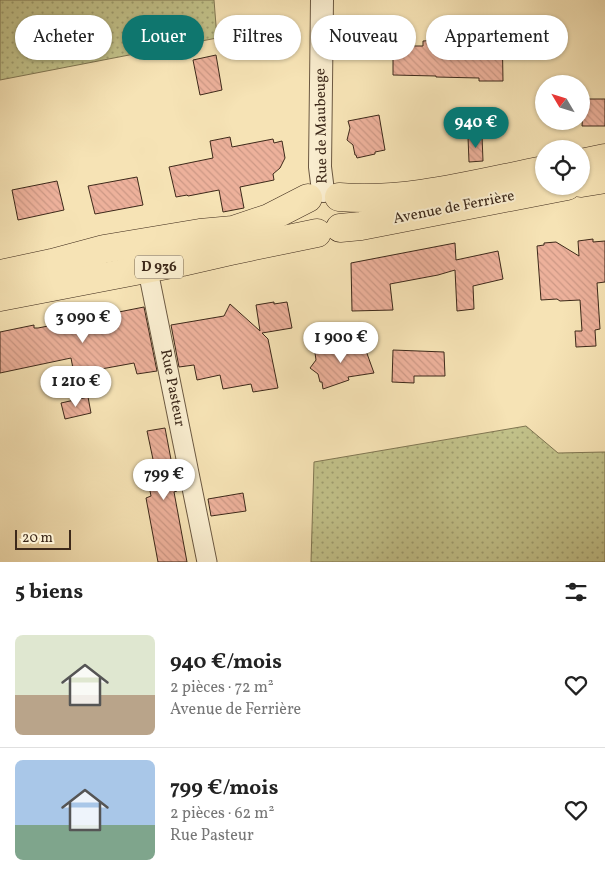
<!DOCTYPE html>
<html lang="fr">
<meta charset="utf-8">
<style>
body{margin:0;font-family:Vollkorn,serif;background:#f2f2f2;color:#222;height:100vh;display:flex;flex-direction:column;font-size:19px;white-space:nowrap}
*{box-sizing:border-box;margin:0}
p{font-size:16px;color:#767676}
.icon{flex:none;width:28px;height:28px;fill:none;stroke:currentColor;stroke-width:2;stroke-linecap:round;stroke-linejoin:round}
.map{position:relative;height:562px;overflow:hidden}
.side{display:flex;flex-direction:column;background:#fff;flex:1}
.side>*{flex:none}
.top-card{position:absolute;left:15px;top:15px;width:575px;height:45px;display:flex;gap:10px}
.needle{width:32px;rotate:308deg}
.tools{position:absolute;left:535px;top:75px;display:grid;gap:10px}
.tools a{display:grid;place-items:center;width:55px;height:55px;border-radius:50%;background:#fff;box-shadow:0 1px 4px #0004;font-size:25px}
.scale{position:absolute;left:15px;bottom:12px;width:56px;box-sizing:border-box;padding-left:5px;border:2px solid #3d291a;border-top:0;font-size:14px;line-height:18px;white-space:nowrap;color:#3d291a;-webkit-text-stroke:4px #f9edcf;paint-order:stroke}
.price{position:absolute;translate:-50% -42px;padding:0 11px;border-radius:18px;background:#fff;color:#222;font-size:16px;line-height:32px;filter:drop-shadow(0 1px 2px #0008)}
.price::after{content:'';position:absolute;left:50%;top:30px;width:15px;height:11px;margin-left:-8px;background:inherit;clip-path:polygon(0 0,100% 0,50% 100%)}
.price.on{background:#0f766e;color:#fff}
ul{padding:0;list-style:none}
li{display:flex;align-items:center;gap:15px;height:125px;padding:0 15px}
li+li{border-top:1px solid #e0e0e0}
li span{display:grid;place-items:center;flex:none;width:140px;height:100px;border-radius:8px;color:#555}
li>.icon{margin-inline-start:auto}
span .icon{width:60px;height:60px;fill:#fffc;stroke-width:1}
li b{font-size:21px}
h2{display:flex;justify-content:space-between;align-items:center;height:60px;padding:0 15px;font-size:21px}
.pill{padding:0 18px;border-radius:22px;background:#fff;box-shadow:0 1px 4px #0004;font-size:18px;line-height:45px}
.pill.on{background:#0f766e;color:#fff}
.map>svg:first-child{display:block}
.grass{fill:url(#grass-dots);stroke:#807652}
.building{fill:url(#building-back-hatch);stroke:#3d291a}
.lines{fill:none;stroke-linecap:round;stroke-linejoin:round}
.minor-casing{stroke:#6b5841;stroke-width:21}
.tertiary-casing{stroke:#6b5841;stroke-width:24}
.primary-casing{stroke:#3d291a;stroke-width:29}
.minor{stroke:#f9edcf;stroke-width:19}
.tertiary{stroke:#f9edcf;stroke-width:22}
.primary{stroke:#f6e3b5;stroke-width:28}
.labels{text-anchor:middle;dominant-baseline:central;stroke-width:4;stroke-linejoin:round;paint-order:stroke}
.shield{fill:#f9edcf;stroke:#756450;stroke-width:1}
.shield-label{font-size:14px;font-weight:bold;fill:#3d291a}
.street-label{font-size:15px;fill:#3d291a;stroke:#f9edcf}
</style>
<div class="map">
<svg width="605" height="562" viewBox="0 0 605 562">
<defs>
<pattern id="grass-dots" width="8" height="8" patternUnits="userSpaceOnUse" patternTransform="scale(1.25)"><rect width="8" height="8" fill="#c2c28a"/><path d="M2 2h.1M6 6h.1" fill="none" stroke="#9f9e70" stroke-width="1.8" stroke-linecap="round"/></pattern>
<pattern id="building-back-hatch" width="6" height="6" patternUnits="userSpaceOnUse" patternTransform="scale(1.25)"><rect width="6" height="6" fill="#edb19b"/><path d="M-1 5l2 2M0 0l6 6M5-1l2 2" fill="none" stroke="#cc9885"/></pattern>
</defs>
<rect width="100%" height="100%" fill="#f6e3b5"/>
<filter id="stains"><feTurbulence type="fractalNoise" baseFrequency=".004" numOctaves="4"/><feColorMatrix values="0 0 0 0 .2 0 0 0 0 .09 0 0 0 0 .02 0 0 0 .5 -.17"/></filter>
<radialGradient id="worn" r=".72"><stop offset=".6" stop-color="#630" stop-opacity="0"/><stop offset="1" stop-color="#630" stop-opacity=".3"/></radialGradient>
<g class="grass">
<path d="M0,0H214L217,38L0,80Z"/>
<path d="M526,426L558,453L605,452V562H311L314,462Z"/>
</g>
<g class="building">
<path d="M502,24L503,81H479V78L436,77V76L393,75V46H423V41L455,39V49L483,47V29L488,25Z"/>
<path d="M216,55L222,90L200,95L193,60Z"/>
<path d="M584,99H605V126H582L583,110H584Z"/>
<path d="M379,115L385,150L375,152V154L357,158L356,155H355L353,145L347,140L350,128L348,121Z"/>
<path d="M482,136L483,161L469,162L468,137Z"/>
<path d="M230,137L232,147L273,139L274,143L282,141L285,158L280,168L273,174L274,180L240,187L244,208L223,212L219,190L188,196L187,195L176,197L169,167L213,158L210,141Z"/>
<path d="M137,177L143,205L95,214L88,186Z"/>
<path d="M57,181L64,210L18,220L12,190Z"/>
<path d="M593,239V242L605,241V282L597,283L600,329L595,330L596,346L576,347L575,331H582L580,300L560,301L557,299L541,300L537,246L544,245V243L556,242L579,256L578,241Z"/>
<path d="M455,243L456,260L498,251L503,279L473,286L474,309L457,311L455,270L438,275L390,284L393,310L352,311L351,263Z"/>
<path d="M274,302V304L287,302L292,328L262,333L268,339L278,388L253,392L251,384L223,389L220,375L197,380L194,365L179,367L171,325L224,316L230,304L260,331L256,305Z"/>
<path d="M144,307L157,371L137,374L134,363L74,374L71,358L0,373V332L34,325V328H38Z"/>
<path d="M342,341L343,346L356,344L365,348L374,373L348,377L349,380L323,389L322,382H320L318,374L310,368L316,360L315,353H322L324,349Z"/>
<path d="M393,350L444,352L445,376H414V383L392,382Z"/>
<path d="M88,397L91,413L65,419L61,403Z"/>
<path d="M165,428L177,491L174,492L187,562H158L146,498L151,496L145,465L154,464L147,431Z"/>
<path d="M243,493L246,511L211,516L208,499Z"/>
</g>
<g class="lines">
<defs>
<path id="minor" d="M145,256L207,562"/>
<path id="tertiary" d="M322,0L320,167L323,191"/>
<g id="primary">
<path d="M581,163L605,158"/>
<path d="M581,183L605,179"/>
<path d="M339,197C406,203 478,183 544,170"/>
<path d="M340,228L361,226L567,186"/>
<path d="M0,274L52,263L104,249L200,233L233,230L269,218L308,198"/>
<path d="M0,297L182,262L230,251L317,233"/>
</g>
</defs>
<use href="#minor" class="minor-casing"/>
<use href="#tertiary" class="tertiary-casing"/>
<use href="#primary" class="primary-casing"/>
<use href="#minor" class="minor"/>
<use href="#tertiary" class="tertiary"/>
<use href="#primary" class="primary"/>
</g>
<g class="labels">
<rect class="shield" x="135" y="255.5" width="48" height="23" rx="4"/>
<g class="shield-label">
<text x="159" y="267">D 936</text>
</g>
<g class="street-label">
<text transform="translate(322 126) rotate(-91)">Rue de Maubeuge</text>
<text transform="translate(454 208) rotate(-11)">Avenue de Ferrière</text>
<text transform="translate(172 388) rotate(79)">Rue Pasteur</text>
</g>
</g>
<rect width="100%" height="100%" filter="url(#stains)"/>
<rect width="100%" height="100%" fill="url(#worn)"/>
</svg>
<div class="tools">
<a><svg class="needle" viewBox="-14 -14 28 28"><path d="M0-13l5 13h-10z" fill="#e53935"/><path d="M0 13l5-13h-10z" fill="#767676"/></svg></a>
<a><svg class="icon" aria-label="locate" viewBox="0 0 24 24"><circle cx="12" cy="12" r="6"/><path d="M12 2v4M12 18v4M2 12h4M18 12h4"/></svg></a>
</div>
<div class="scale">20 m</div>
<b class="price on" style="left:476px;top:149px">940 €</b>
<b class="price" style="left:83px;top:344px">3 090 €</b>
<b class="price" style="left:341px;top:364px">1 900 €</b>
<b class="price" style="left:76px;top:408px">1 210 €</b>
<b class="price" style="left:164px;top:501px">799 €</b>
<div class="top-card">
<a class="pill">Acheter</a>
<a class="pill on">Louer</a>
<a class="pill">Filtres</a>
<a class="pill">Nouveau</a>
<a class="pill">Appartement</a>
</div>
</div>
<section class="side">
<h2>5 biens<svg class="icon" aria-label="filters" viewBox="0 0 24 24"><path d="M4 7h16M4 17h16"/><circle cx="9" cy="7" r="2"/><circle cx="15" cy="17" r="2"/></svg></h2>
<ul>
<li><span style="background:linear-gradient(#dfe7d0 60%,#b9a48a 0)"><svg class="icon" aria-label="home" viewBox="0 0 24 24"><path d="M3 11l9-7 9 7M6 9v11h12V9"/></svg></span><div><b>940 €/mois</b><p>2 pièces · 72 m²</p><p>Avenue de Ferrière</p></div><svg class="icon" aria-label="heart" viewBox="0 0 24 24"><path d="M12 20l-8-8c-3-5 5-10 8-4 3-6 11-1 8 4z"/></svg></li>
<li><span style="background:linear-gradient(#a9c7e8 65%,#7fa58c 0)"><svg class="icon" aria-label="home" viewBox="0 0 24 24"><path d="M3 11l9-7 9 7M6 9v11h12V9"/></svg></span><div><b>799 €/mois</b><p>2 pièces · 62 m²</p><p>Rue Pasteur</p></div><svg class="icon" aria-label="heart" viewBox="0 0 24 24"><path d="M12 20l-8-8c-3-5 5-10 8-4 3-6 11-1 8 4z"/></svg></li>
</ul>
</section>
